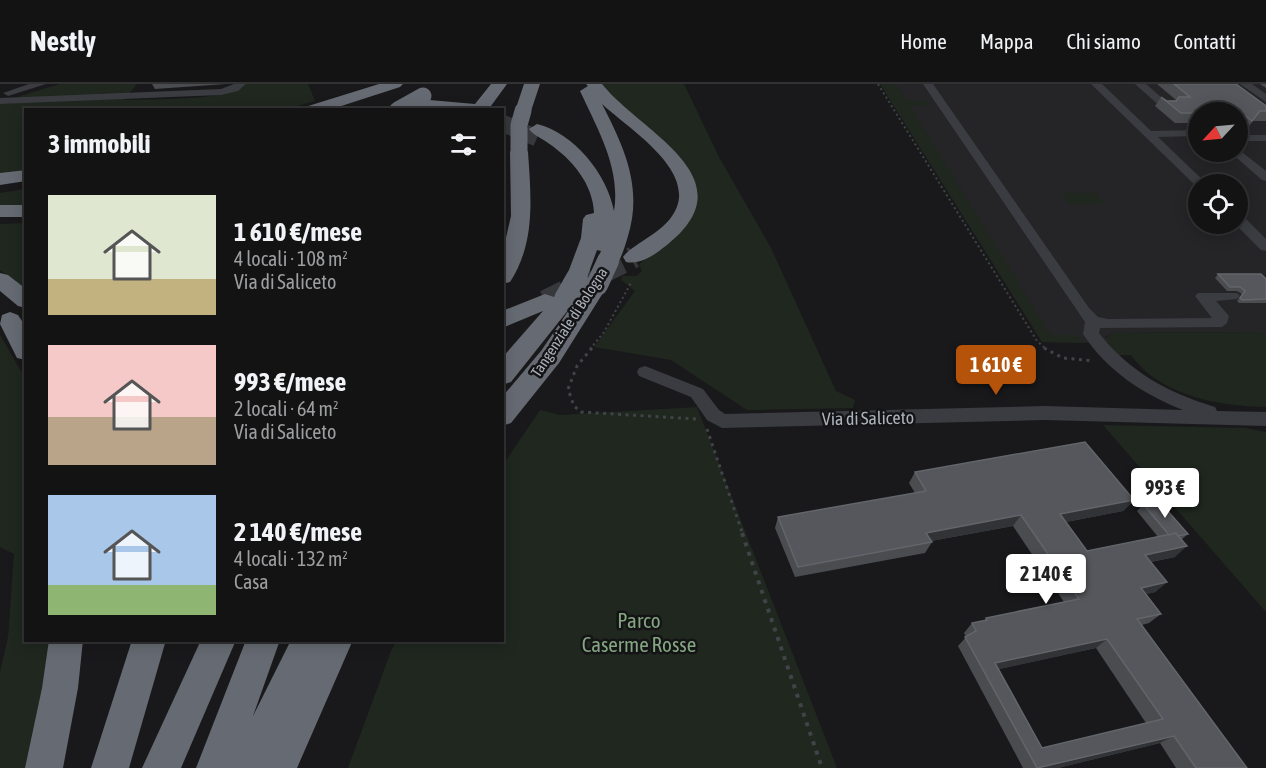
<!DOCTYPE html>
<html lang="it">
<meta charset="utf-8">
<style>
body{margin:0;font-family:"Asap Condensed",sans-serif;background:#1c1c1d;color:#f1f3f6;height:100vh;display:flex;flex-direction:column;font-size:22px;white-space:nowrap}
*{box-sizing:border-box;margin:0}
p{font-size:20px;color:#9d9ea0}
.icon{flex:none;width:33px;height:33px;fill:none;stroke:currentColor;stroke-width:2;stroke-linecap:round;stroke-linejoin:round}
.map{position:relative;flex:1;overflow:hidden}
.drawer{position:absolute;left:24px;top:24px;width:480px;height:534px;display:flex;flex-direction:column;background:#131314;border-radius:0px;box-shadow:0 3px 15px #0003,0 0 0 2px #323234}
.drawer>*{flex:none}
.needle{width:39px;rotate:244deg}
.fabs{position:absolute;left:1188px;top:18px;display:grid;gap:12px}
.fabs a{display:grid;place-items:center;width:60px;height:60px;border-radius:50%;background:#131314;box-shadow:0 3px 15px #0003,0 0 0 2px #323234;font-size:30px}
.price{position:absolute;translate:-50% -51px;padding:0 14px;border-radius:6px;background:#fff;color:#222;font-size:20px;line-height:39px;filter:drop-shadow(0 2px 3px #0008)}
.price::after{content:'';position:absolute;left:50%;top:36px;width:18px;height:14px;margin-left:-9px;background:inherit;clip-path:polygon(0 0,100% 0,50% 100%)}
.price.on{background:#b45309;color:#fff}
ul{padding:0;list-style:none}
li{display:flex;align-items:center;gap:18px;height:150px;padding:0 24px}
li span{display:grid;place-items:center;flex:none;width:168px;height:120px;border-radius:0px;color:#555}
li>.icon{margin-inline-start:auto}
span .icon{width:72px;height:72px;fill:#fffc;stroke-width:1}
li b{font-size:26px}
h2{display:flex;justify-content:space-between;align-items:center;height:72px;padding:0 24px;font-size:26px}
header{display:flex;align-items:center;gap:36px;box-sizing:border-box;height:84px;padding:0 30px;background:#131314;border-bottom:2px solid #323234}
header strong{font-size:28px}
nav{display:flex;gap:33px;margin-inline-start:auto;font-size:21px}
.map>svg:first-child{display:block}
.built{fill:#252528;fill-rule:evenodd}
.green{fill:#1f271f}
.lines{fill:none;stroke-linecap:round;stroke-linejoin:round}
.highway-tunnel-far1{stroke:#36383b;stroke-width:17;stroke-dasharray:17 8;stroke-linecap:butt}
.highway-tunnel{stroke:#36383b;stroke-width:22;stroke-dasharray:22 10;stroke-linecap:butt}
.path-far2{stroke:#404348;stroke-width:2;stroke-dasharray:2 3;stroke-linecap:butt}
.path-far1{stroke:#404348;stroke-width:3;stroke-dasharray:3 4.5;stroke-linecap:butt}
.path{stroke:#404348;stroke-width:4;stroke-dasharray:4 6;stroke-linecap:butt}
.minor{fill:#3a3c41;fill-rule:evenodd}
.highway{fill:#666a72;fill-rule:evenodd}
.highway-bridge-far1{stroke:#666a72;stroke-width:17}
.highway-bridge{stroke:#666a72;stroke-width:22}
.wall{fill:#4a4c50;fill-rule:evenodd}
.shaded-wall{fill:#323336}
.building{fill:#55575c;stroke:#62656a;stroke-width:1.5;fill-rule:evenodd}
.labels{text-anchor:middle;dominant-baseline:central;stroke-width:5;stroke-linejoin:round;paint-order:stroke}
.far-street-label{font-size:15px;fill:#abb2bb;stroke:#141416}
.street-label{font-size:18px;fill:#abb2bb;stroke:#141416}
.near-park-label{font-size:21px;fill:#84a781;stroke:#141416}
</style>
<header>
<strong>Nestly</strong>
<nav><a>Home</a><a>Mappa</a><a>Chi siamo</a><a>Contatti</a></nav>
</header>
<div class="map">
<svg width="1266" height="684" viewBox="0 0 1266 684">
<rect width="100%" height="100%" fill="#19191b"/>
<path class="built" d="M887,0H1266V248L1113,249L1105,253L1109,259L1042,258ZM1198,28H1238V68H1198ZM1198,100H1238V140H1198Z"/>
<g class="green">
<path d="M60,0H137L124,16C148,15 233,17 246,0H308L315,17L284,26H26L25,86L0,90V20H11L20,12Z"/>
<path d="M597,0H684L719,73L771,164L836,307L855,316L853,324L747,326L671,276L594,263L635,207L621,196L622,192H636L642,187L639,180L675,154L688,137L692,95L681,76Z"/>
<path d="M880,0H896L907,16L926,17L929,21L910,22L1051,251H1078L1082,259L1042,258Z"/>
<path d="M25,105V122H0V109Z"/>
<path d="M1061,109H1096L1104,120L1070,121Z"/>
<path d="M25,139V206L0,186V140Z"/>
<path d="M1266,248V323C1219,322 1160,312 1131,271H1116L1105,254L1113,249Z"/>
<path d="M0,251L25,294L26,556L54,557L31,684H0V588L8,553L14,470L0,463Z"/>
<path d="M697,323L837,684H348L391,567L396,557L502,556L503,381L540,326L560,331Z"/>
<path d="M1103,341L1246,344L1266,348V528Z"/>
</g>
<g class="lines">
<path class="highway-tunnel-far1" d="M502,39L537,54"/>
<path class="highway-tunnel" d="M545,217L634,173"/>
<g class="path-far2">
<path d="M878,0L1037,257L1046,265"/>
<path d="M590,265L604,248L632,197"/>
</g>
<g class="path-far1">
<path d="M592,264L577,282L568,305L574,322L581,328L696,335"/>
<path d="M1044,264L1063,274L1094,277"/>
<path d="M707,345L743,451"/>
</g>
<path class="path" d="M742,449L822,684"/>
<g class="minor">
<path d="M29,0H46L8,12L3,9Z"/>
<path d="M234,0H246L238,7L221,11L0,20V14L221,5Z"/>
<path d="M923,0H933L1089,224L1098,233L1108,235L1212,234L1195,212L1198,209H1237L1240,212L1237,215L1216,217L1229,232L1227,239L1222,243L1100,244L1099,249C1129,288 1169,309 1215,323L1217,327L1266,328V342L1045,336L722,344L707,336L691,313L639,292L637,288L639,284L645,282L703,305L719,326L725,330L1045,322L1183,326C1143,310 1107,287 1083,250L1085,238Z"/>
<path d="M1091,0H1102L1151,47L1198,46V52L1158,53L1207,100L1197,103Z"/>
<path d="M1135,0H1146L1171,22L1170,24H1162Z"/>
<path d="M1240,0H1252L1266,10V18Z"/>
<rect x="1238" y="51" width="28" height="6"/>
<path d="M1238,65L1266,87V97L1262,96L1230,68H1238Z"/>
<path d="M1238,131L1243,132L1266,155V167L1261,166L1235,140H1238Z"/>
</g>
<g class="highway">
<path d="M379,0H403L400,3L329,26H303L305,23Z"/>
<path d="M491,0H507L488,26L412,23L410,20L418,15L475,20Z"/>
<path d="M524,0H540L531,27L523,32L515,27Z"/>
<path d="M586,0H602C640,48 751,94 667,161C655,170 642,181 626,178L623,173C632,161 657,151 670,135C705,91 630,46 602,20C624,63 643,103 628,152C625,162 622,173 616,182L608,183L600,182L597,177L601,167L597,166L585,199L577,201L569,199L566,194L581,154L583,135L586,131L594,129C593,100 572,75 548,59C542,54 534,52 529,45L537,40C574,49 607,90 614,127C621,84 597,44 580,7L588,2Z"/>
<path d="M519,63L525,64L528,68C531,113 536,158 510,198L502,200V171L511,132L510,68L513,64Z"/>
<path d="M26,86V97L0,101V89Z"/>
<rect x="0" y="121" width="26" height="12"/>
<path d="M0,189L8,191L26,205V224L18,222L0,207Z"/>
<path d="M597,194L605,196L608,201L559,279L511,339L502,342V313L541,267L573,220L511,298L502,301V274L543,227L502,244V227L545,210L554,213L565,208L573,210L576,215L574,218L589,196Z"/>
<path d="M10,228L18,231L26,243V276L17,274L0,240L2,231Z"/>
<path d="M49,556H83L78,604L63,684H25L42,604Z"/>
<path d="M132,556H166L129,684H91Z"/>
<path d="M201,556H236L181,684H142Z"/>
<path d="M246,556H280L253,632L291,556H353L297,684H196Z"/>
</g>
<g class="highway-bridge-far1">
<path d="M398,26L423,12"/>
<path d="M519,68V41L523,27"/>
</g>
<g class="highway-bridge">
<path d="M597,201L608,177"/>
<path d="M565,215L577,194"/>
</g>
</g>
<g class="wall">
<path d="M152,0H226L155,5Z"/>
<path d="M1157,0H1236L1266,22V37H1253L1245,47L1238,40V28H1198V39H1175L1155,22L1161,13L1167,17L1176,16Z"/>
<path d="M1260,0H1266V4Z"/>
<path d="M1218,190L1266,195V219H1239L1237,217L1242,210L1237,207H1227L1215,194Z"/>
<path d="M915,388L1134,416L1123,427L1066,438L1087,467L1158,453L1137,427L1143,420L1188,450L1181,456L1175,473L1151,478L1167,498L1155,508L1146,510L1161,530L1149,539L1142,541L1247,684H1176L1160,659L1058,684H1023L958,562L966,553L964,549L972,539L984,537L986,534L1064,518L1013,442L931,457L932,458L925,469L795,493L775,444L778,433L915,409L909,399ZM1096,564L1146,639L1042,664L999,585Z"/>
</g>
<g class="shaded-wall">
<path d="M1134,416L1123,427L1051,441L1060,430Z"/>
<path d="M1021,431L1013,442L920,459L926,449Z"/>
<path d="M1187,462L1175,473L1134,481L1145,471Z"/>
<path d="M1167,498L1155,508L1130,514L1141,504Z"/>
<path d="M1107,555L1096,564L986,588L995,579Z"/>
<path d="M1174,652L1160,659L1058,684H1040Z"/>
</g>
<g class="building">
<path d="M1174,0H1236L1266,22V27H1260L1252,37L1242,29H1181L1161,13L1167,17H1176L1179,13H1190Z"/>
<path d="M1218,190H1261L1266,195V215L1242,216L1240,214L1245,207L1240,203H1230Z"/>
<path d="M1085,358L1134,416L1060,430L1087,467L1176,449L1187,462L1145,471L1167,498L1141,504L1161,530L1137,535L1247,684H1196L1174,652L1037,684L965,553L976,547L972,539L987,536L986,534L1079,515L1021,431L926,449L932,458L798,483L778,433L926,407L915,388ZM1107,555L1163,635L1042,664L995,579Z"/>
<path d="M1159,417L1188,450L1178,452L1176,449L1169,451L1143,420Z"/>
</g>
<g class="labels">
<g class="far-street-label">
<text transform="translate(569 238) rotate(-57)">Tangenziale di Bologna</text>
</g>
<g class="street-label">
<text transform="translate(868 334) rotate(-1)">Via di Saliceto</text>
</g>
<g class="near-park-label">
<text x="639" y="536">Parco<tspan x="639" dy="24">Caserme Rosse</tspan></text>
</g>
</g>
</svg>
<div class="fabs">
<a><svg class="needle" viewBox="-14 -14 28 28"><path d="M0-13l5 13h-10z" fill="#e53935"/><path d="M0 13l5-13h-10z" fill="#9d9ea0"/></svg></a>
<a><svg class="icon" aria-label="locate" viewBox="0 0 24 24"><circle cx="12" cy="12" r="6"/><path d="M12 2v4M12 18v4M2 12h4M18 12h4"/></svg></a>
</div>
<b class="price on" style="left:996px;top:312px">1 610 €</b>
<b class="price" style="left:1165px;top:435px">993 €</b>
<b class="price" style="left:1046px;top:521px">2 140 €</b>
<section class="drawer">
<h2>3 immobili<svg class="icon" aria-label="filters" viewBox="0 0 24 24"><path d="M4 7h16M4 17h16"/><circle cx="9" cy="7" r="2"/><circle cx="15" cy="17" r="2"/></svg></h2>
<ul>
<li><span style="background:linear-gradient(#dfe7d0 70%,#c2b280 0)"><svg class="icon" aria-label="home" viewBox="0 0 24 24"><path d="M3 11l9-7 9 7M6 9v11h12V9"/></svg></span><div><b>1 610 €/mese</b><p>4 locali · 108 m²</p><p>Via di Saliceto</p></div></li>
<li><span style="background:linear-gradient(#f6c9c9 60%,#b9a48a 0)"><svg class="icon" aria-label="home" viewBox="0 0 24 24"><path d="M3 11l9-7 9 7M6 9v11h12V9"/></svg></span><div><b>993 €/mese</b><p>2 locali · 64 m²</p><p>Via di Saliceto</p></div></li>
<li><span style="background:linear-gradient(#a9c7e8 75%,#8fb573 0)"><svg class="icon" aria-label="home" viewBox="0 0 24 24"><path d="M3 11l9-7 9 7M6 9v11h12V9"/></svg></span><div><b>2 140 €/mese</b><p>4 locali · 132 m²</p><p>Casa</p></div></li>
</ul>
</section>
</div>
